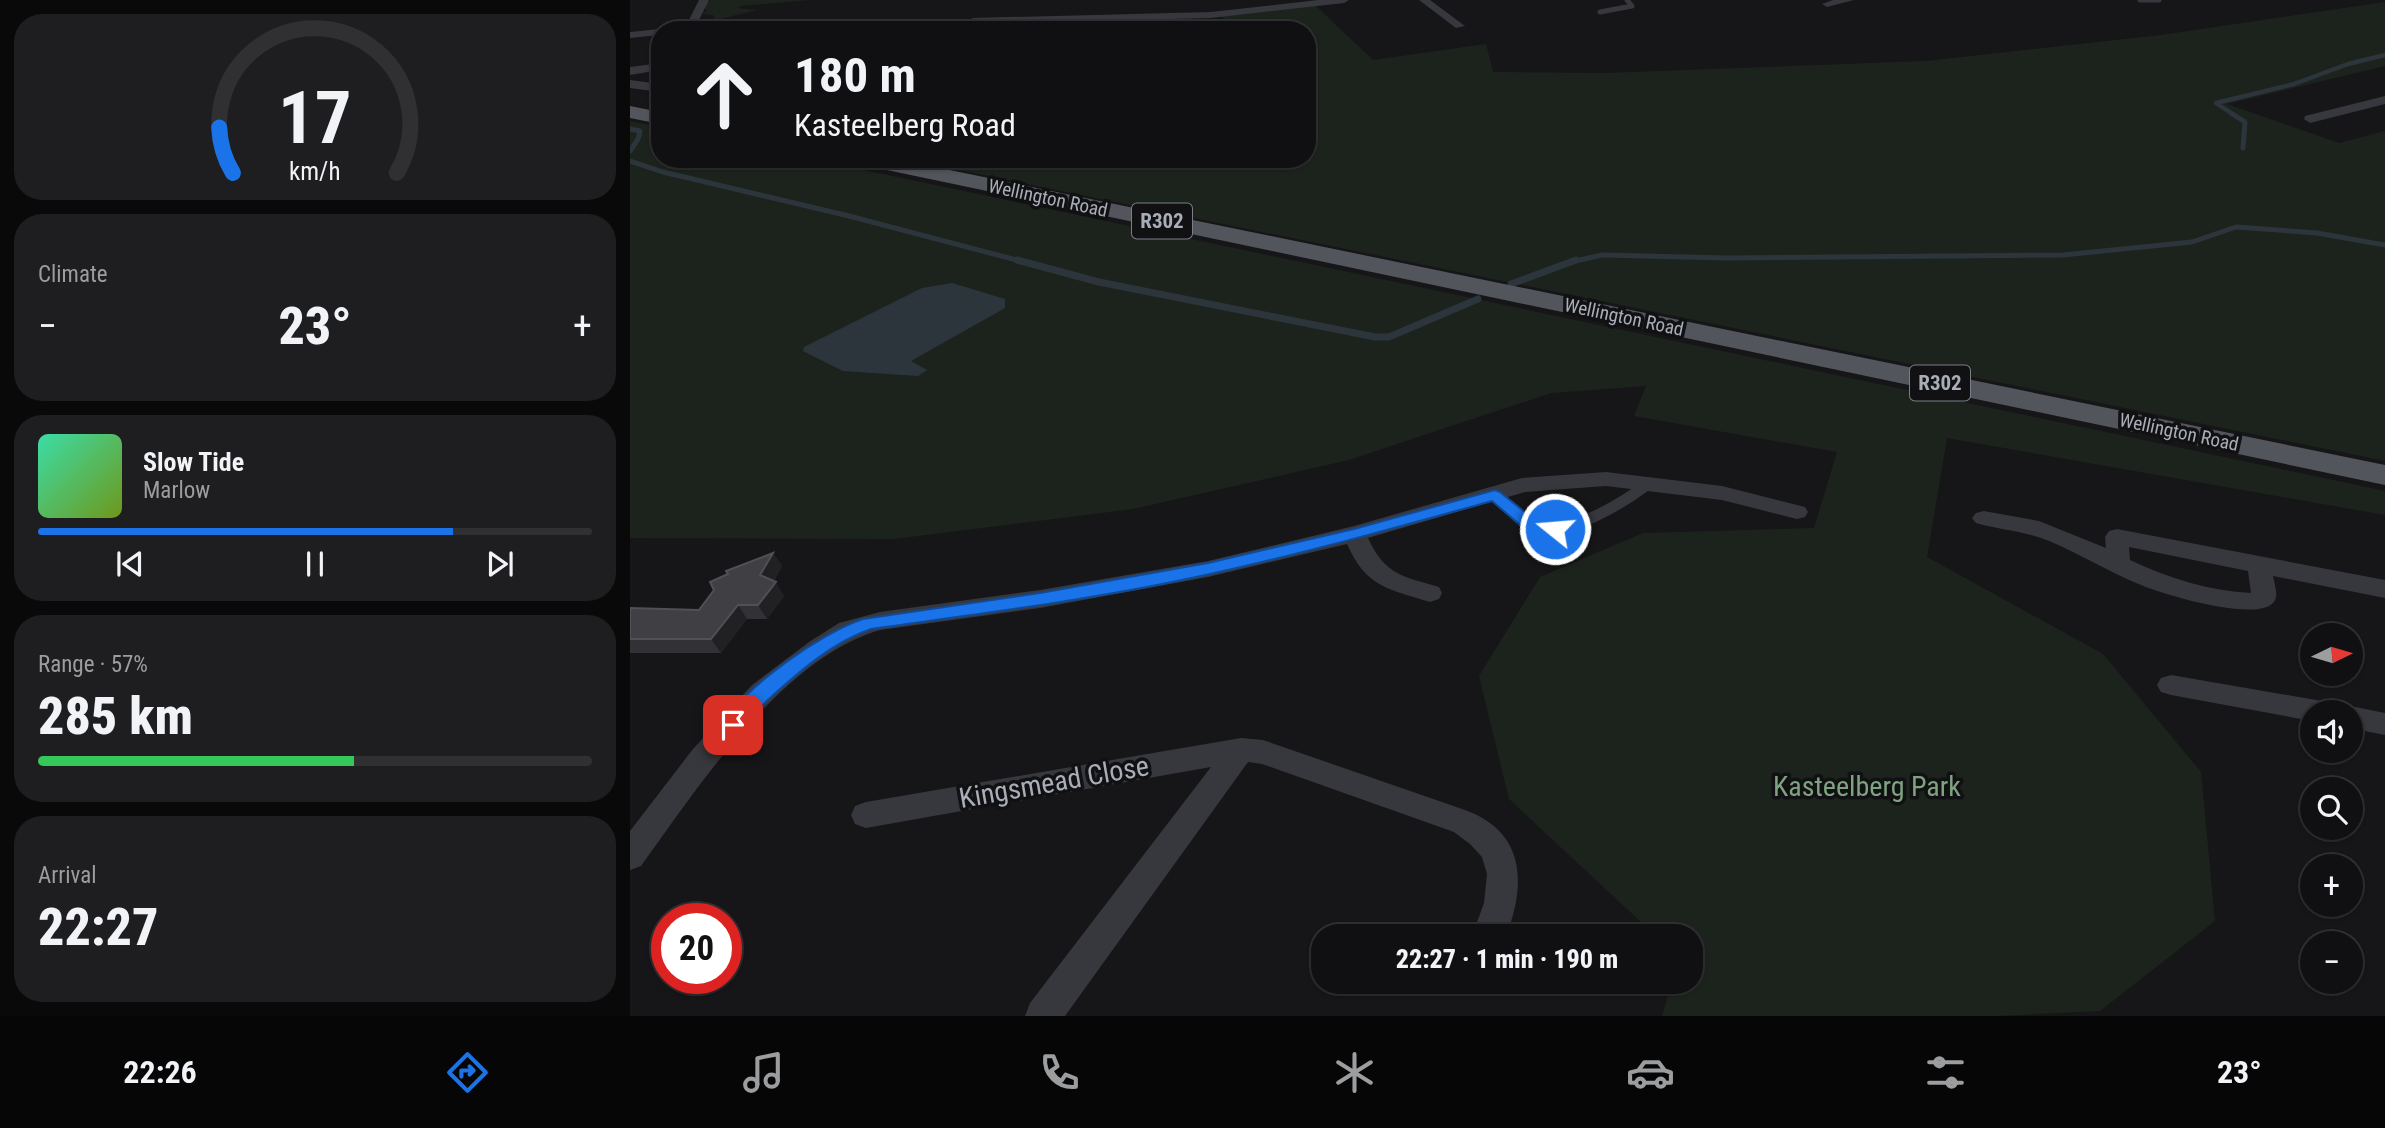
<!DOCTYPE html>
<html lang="en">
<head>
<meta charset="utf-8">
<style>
	body { margin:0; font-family:"Roboto Condensed",sans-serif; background:#1e1e20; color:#f1f3f6; height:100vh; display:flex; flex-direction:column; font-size:26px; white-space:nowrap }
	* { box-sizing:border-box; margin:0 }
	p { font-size:23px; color:#9c9d9f }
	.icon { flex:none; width:38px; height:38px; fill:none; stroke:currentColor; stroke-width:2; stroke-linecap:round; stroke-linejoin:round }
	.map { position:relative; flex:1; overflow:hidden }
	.drawer { display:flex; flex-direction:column; gap:14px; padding:14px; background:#09090a; width:630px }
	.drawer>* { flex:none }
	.hud { position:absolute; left:21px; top:21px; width:665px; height:147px; border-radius:28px; box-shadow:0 2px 5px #0004,0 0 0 2px #303032; background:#101012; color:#f1f3f6; overflow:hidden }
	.needle { width:46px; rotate:85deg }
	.controls { position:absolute; left:1670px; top:623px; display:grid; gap:14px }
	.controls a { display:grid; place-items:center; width:63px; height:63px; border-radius:50%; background:#101012; box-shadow:0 2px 5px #0004,0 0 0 2px #303032; font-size:35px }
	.speed { position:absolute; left:21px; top:903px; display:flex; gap:14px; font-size:35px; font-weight:700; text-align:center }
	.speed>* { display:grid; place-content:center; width:91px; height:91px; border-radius:50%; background:#101012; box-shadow:0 2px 5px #0004,0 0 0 2px #303032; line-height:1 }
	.speed .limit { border:10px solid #d22; background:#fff; color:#111 }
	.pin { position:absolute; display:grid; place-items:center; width:60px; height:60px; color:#fff; margin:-30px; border-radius:14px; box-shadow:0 4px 10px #0006 }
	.me { position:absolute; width:77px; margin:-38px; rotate:287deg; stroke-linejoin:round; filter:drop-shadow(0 0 5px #0008) }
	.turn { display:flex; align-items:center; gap:24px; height:147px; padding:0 28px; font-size:32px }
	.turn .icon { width:91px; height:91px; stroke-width:2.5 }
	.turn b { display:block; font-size:49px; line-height:60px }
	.big { font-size:52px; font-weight:800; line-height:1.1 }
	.drawer .tile { flex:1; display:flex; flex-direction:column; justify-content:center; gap:10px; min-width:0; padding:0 24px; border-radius:28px; background:#1e1e20 }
	.drawer .dial { align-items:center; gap:0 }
	.dial svg { height:182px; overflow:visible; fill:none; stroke:#303032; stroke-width:7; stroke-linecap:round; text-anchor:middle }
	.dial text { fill:#f1f3f6; stroke:none }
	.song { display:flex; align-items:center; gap:21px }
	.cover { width:84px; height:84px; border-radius:10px; background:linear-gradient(135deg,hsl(160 70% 55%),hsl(80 70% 35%)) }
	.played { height:7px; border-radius:4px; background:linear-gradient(90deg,#1a73e8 75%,#303032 75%) }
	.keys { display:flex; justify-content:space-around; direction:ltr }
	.heat { display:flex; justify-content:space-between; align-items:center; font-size:38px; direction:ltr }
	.charge { height:10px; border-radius:5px; background:linear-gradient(90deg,#34c759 57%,#303032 0) }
	.trip { position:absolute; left:681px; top:924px; width:392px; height:70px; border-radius:28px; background:#101012; box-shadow:0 2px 5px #0004,0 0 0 2px #303032; font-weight:800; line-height:70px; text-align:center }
	.tabs { display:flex; height:112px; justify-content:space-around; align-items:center; background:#060607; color:#9c9d9f }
	.tabs .icon { width:49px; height:49px }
	.tabs .current { color:#1a73e8 }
	.tabs b { font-size:32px; color:#f1f3f6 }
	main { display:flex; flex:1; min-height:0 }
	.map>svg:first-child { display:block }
	.green { fill:#1c231d }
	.water { fill:#2c353c }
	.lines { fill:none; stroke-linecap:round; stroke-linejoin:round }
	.stream-far2 { stroke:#2c353c; stroke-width:4.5 }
	.stream-far1 { stroke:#2c353c; stroke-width:5 }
	.stream { stroke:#2c353c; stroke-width:7 }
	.lane-far1 { stroke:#37383d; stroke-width:5 }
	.lane { stroke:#37383d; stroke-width:11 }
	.street { fill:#37383d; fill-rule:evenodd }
	.primary { fill:#53555c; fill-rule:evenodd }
	.wall { fill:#323236 }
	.shaded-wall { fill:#212124 }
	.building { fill:#3f3f44; stroke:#4f5156; stroke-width:2 }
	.route { fill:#1a73e8; stroke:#114b97; stroke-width:2 }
	.labels { text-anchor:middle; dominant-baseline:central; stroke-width:7; stroke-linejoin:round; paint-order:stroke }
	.far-street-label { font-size:19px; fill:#a8adb8; stroke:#111113 }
	.shield { fill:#111113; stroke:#7b7e86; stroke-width:2 }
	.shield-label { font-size:21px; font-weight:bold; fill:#a8adb8 }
	.near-street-label { font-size:28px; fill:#a8adb8; stroke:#111113 }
	.near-park-label { font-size:28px; fill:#7fa381; stroke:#111113 }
</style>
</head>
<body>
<main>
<section class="drawer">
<div class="tile dial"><svg viewBox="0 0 100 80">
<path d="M14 69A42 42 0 1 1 86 69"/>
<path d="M14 69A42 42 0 0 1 8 49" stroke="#1a73e8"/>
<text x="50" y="56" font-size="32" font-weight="700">17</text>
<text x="50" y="72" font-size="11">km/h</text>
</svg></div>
<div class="tile"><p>Climate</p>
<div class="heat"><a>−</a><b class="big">23°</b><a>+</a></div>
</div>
<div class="tile">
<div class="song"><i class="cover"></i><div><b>Slow Tide</b><p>Marlow</p></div></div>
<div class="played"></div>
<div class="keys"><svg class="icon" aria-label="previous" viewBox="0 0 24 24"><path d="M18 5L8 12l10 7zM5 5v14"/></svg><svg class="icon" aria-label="pause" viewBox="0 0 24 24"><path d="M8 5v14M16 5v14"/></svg><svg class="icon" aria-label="next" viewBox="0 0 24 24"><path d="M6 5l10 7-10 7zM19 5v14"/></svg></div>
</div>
<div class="tile"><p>Range · 57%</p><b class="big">285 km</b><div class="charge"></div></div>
<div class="tile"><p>Arrival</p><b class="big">22:27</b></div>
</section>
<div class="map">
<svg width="1755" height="1016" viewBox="0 0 1755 1016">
	<rect width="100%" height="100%" fill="#161618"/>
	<!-- green -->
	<path class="green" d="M81,0H179L111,6L107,8L127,10L90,19H85L83,15L72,14L77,11L73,6Z
		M1755,2V66L1597,104L1709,143L1755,131V461L275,159H677V30H602L591,16L685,5L743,60L856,44L863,72L975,73L1296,61L1531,35Z
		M0,121L30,127V159H181L377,200L1755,491V515L1317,438L1297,557L1473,654L1571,772L1585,921L1470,1011L1367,1016H1032L1042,982H1060V936H1026L879,799L849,676L910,577L1013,533L1184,528L1207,452L1004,416L1016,386L921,393L719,460L503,509L264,539L0,538Z"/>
	<!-- water -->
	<path class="water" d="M322,283L375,299V308L281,361L297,370L288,376L213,371L173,351L174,347L292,288Z"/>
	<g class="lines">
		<!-- stream-far2 -->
		<path class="stream-far2" d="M1604,115L1586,103L1664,84L1718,64L1755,55"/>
		<!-- stream-far1 -->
		<path class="stream-far1" d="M1601,113L1615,122L1613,148
			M0,129L10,131L9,136
			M0,151L8,139
			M0,161L33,172L219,216L394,262
			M941,262L972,255L1098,258L1433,255L1562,242L1606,227L1687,233L1755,245"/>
		<!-- stream -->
		<path class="stream" d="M387,260L469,282L745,337H759L848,299
			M881,284L946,260"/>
		<!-- lane-far1 -->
		<path class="lane-far1" d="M1510,0H1529
			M970,12L1002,6L997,0"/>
		<!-- lane -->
		<path class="lane" d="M865,495C876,505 888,521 903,527C935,539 993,503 1018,484"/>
		<!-- street -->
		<path class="street" d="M69,0H79L64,30H54Z
			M688,0H719L714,3L581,18L343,24L338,21L343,18L581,12Z
			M789,0H800L835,26L826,28Z
			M1203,0H1224L1197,7L1192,4Z
			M30,29L34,30H30V35L0,38V32Z
			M30,63V70L0,75V67Z
			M0,80L30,84V92L0,88Z
			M1755,96V104L1680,123L1674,119L1675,116Z
			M976,472L1092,486L1175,507L1178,512L1175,517L1167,519L1092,500L976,486L895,492L738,538C755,575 772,576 809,587L812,593L809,599L800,602C758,589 736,587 717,544L578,577L410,608L250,630C152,658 68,787 11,866L0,870V831L63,749L122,685L179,642L209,623L250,612L410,590L578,561L724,526L892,478Z
			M1354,511L1409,521L1476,548L1475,537L1479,531L1487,529L1755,580V598L1643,576C1644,581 1647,591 1646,597C1641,628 1529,593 1511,585C1479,572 1450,554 1419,541C1395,531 1370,530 1346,523L1342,518L1346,513ZM1499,547L1618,571L1621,593C1579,591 1538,578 1500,560Z
			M1541,675L1692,701L1702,704L1706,712H1682V721L1541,695L1531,692L1527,685L1531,678Z
			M1720,706L1755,713V735L1720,728V712H1708Z
			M611,738L633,740L835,810C896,832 896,885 876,936H842L854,903L857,874L852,857L840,844L824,832L632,764L618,762L435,1016H395L400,1003L581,767L236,828L225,824L221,815L225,806L236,802Z"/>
		<!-- primary -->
		<path class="primary" d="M0,106L30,112V124L0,118Z
			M222,159H266L1755,465V485L233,165L225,164Z"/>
	</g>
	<!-- wall -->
	<path class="wall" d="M143,553L152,566L144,581L154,596L137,619H117L91,653H0V608L69,610L98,574Z"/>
	<!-- shaded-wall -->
	<path class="shaded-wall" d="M143,553L152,566L139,589L130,575Z
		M146,582L154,596L137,619L128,605Z
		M108,605L117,619L91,653L81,639Z"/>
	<!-- building -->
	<path class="building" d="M143,553L130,575L146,582L128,605H108L81,639H0V608L69,610L84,590L80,582L98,574L96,571Z"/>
	<!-- route -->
	<path class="route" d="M865,490L870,492L907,522L931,526L933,529L925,535L896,530L862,501C768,527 675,553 580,574C468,599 354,613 241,629C203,642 170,671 141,697C130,706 122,720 111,729C106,733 102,732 96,730L93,725C113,687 193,632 233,619L410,593L578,563L724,529Z"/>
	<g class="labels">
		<!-- far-street labels -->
		<g class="far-street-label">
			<text transform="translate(418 198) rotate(12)">Wellington Road</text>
			<text transform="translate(994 317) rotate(12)">Wellington Road</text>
			<text transform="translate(1549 432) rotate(12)">Wellington Road</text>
		</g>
		<!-- shield labels -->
		<g class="shield">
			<rect x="502" y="203.5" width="60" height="35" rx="5"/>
			<rect x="1280" y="365.5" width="60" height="35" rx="5"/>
		</g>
		<g class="shield-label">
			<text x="532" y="221">R302</text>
			<text x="1310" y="383">R302</text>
		</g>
		<!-- near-street labels -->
		<g class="near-street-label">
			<text transform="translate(424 782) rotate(-10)">Kingsmead Close</text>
		</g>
		<!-- near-park labels -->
		<g class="near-park-label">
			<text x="1237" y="786">Kasteelberg Park</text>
		</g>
	</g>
</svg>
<div class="controls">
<a><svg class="needle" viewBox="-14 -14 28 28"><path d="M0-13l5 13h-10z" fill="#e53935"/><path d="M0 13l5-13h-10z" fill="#9c9d9f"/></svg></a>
<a><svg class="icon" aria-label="sound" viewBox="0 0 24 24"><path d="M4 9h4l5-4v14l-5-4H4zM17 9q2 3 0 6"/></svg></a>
<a><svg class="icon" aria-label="search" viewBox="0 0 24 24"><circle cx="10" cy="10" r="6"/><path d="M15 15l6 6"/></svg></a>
<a>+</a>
<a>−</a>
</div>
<div class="speed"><div class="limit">20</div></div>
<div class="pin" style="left:103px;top:725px;background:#d93025"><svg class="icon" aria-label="arrive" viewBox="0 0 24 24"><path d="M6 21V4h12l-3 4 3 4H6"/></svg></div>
<svg class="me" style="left:925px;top:529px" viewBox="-20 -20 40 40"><circle r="17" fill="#1a73e8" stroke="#fff" stroke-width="3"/><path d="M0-11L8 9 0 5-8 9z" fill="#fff"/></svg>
<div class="trip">22:27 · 1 min · 190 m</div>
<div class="hud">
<div class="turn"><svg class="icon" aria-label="ahead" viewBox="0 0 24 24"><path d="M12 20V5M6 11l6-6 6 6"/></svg><div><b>180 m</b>Kasteelberg Road</div></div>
</div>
</div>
</main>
<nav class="tabs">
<b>22:26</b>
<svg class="icon current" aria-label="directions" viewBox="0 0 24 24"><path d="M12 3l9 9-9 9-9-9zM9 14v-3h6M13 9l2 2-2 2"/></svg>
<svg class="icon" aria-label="music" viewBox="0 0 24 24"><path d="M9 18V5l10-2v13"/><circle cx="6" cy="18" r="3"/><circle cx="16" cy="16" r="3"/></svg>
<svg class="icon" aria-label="phone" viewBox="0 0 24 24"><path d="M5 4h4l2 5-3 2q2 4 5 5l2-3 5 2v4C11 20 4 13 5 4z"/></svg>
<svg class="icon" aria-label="climate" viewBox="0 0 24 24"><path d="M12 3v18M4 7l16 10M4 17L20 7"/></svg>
<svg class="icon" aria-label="car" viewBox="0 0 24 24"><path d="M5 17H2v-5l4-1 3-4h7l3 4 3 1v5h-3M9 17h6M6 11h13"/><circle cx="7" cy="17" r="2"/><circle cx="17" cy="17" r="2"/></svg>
<svg class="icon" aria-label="filters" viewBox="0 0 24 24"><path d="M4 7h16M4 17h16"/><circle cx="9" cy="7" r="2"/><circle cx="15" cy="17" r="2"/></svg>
<b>23°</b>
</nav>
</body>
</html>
